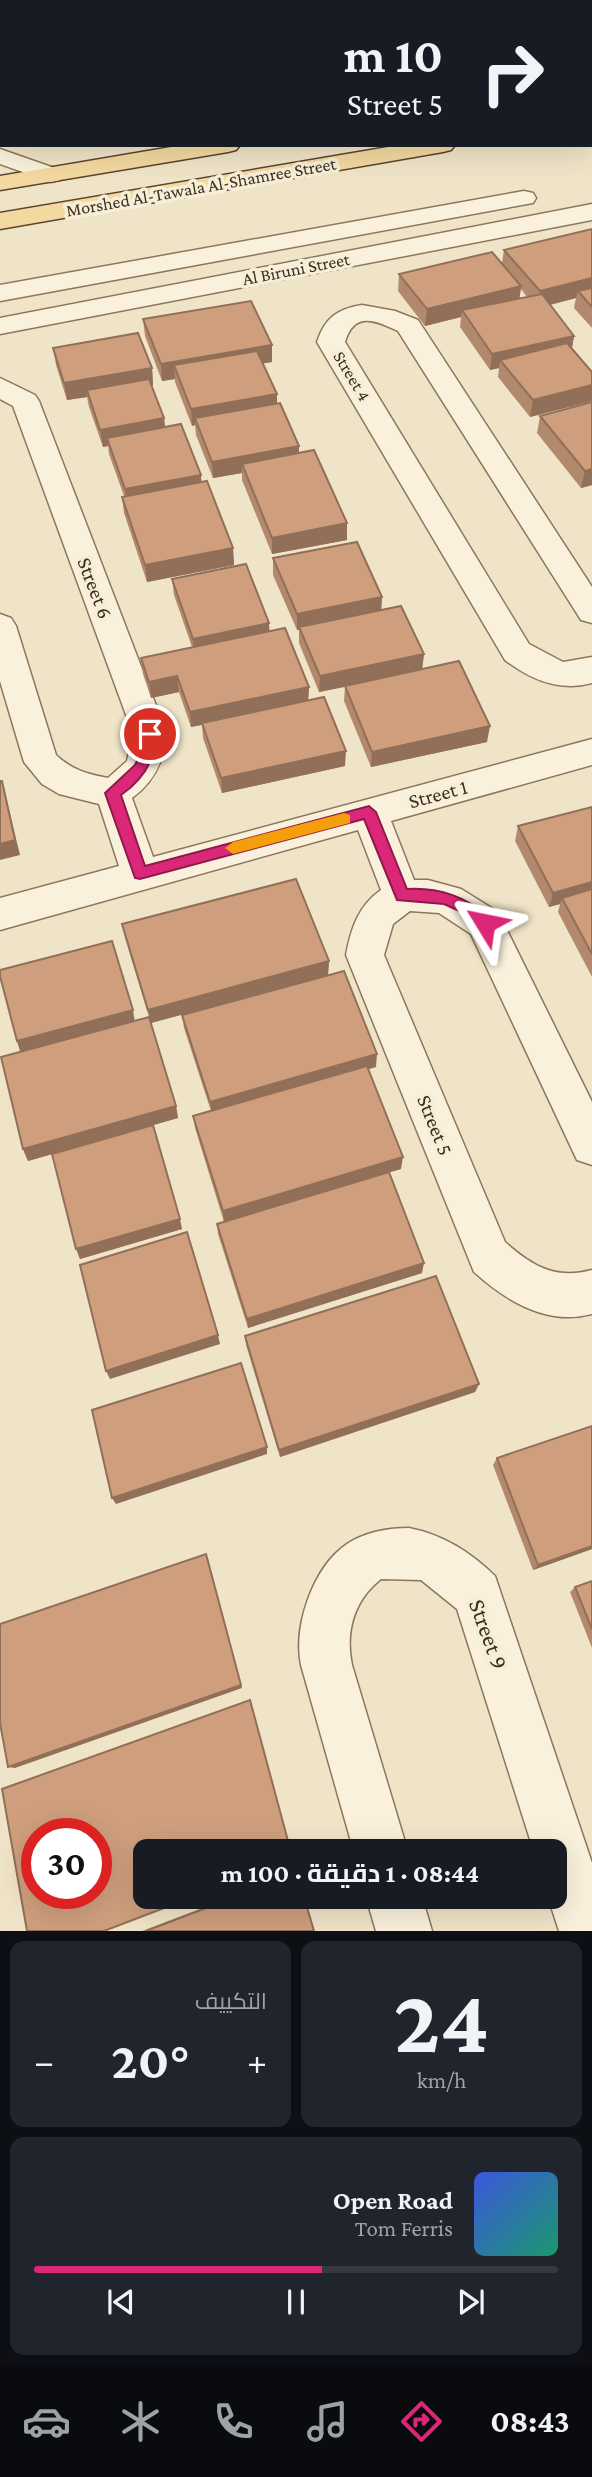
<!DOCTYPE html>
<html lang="ar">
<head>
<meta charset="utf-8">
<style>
	body { margin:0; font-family:"Crimson Pro",Cairo,serif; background:#20242c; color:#f1f3f6; direction:rtl; height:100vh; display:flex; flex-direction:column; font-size:26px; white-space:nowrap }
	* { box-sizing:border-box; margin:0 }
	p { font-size:23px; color:#9ea1a6 }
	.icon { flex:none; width:38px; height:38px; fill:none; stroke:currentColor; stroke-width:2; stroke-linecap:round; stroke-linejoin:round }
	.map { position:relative; height:1931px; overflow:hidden; direction:ltr }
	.sheet { display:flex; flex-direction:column; gap:10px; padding:10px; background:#0d0f14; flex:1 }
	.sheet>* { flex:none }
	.hud { position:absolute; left:0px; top:0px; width:593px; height:147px; box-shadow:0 7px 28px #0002; direction:rtl; background:#171b24; color:#f1f3f6; overflow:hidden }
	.speed { position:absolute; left:21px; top:1818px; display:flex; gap:14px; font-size:35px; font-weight:700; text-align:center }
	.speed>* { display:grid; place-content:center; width:91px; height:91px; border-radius:50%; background:#171b24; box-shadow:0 7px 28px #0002; line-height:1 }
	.speed .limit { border:10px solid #d22; background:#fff; color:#111 }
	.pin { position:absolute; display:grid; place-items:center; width:60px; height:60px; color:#fff; margin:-30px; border:4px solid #fff; border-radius:50%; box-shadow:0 2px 7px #0007 }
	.me { position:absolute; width:77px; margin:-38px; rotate:305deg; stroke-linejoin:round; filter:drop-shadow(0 0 5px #0008) }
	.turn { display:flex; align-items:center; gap:24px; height:147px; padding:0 35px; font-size:32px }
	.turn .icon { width:91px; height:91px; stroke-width:2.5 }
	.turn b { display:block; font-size:49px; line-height:60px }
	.big { font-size:52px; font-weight:700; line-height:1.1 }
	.sheet .card { flex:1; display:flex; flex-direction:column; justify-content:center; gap:10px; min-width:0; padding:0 24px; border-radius:14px; background:#20242c }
	.sheet .dial { align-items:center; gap:0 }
	.dial b { font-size:91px; line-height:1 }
	.song { display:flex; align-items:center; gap:21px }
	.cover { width:84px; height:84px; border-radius:10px; background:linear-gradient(135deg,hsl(230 70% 55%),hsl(160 70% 35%)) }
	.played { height:7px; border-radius:4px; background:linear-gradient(90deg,#db2777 55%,#363941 55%) }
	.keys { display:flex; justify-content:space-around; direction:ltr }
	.heat { display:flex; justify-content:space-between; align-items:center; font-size:38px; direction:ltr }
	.sheet .tiles { flex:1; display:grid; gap:10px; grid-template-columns:1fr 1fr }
	.card:last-child { grid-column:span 2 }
	.trip { position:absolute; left:133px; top:1839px; width:434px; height:70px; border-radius:14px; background:#171b24; box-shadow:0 7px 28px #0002; font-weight:700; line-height:70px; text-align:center; direction:rtl }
	.menu { display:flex; height:112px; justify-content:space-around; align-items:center; background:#090b0e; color:#9ea1a6 }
	.menu .icon { width:49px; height:49px }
	.menu .active { color:#db2777 }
	.menu b { font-size:32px; color:#f1f3f6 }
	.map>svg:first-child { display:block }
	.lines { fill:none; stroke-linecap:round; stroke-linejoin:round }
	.minor-casing { stroke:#8d765c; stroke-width:3 }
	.major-casing { stroke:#5b4430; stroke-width:3 }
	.minor { fill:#faf1dc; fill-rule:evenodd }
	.major { fill:#f3d9a0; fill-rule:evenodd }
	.wall { fill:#b2896c; fill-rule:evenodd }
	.shaded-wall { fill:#916f58 }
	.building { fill:#cf9f7d; stroke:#916f58; stroke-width:2; fill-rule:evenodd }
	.route { fill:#db2777; stroke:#8e194d; stroke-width:2 }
	.slow { fill:#f59e0b }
	.labels { text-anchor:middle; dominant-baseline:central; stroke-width:7; stroke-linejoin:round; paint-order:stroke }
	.far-street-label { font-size:18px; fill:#3d2e20; stroke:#f7eed8 }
	.street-label { font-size:21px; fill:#3d2e20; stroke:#f7eed8 }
	.near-street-label { font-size:24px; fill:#3d2e20; stroke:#f7eed8 }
</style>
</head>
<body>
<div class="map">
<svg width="592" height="1931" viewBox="0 0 592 1931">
	<rect width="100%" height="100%" fill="#f0e4c8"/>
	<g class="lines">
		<defs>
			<path id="minor" d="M286,0H319L285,2Z
				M403,0H425L426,2H404Z
				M0,6H2V22H0Z
				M0,149L60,170L63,175L60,180L51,182L0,164Z
				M524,191L533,193L536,198L533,203L0,301V285Z
				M592,204V220L0,334V318Z
				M362,305L395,311L418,320L592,587V623L581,620L398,331C375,320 354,311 345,342L529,644L563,662L592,657V683C560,692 531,680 505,660L317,342C325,318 337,309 362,305Z
				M0,378L35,395L39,401L167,734C164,761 154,782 132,798L153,857L592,739V765L391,821L414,880H428L461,889L498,912L592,1102V1165L577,1160L471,934L439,913L410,911L393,924L384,955L505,1242C532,1266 555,1280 592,1270V1314C547,1326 506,1301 474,1272L346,955C351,929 358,906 381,890L358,830L0,930V898L119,866L99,804L59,794L42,784L24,762L0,681V614L11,618L16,626L56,755C72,770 87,774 108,778L127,761L133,734L13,406L0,399Z
				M409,1528C444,1535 470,1552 495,1576L592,1863V1931H559L548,1897H555V1852H534L457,1609L421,1580L381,1579C354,1600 345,1632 352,1665L408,1852H354L301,1665C293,1626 313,1567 347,1544C365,1532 388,1528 409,1528Z
				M366,1897H422L432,1931H376Z"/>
			<path id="major" d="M183,145H240L236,150L228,152L0,190V176Z
				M400,145H455L451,150L443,152L0,229V213Z"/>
		</defs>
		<!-- minor casing -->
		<use href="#minor" class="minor-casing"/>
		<!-- major casing -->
		<use href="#major" class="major-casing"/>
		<!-- minor -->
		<use href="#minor" class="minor"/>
		<!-- major -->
		<use href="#major" class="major"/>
	</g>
	<!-- wall -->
	<path class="wall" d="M592,229V328L574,308L576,298L550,305L574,336L572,348L592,385V401L530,417L498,377L499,368L490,370L460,327L461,317L425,326L398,291L399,274L502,263L504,250ZM521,289L527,297L519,298Z
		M143,319L272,362L263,363L277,403L299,453L347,540L272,554L242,480V473L213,478L196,435L195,425L192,426L175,382V379L162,381L145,336Z
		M53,348L152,368L153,385L152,386L164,418L165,427L201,482L233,548L234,565L147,582L124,513L122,497L124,496L109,454L108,446L103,447L89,407L87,397L67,400L56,365Z
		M592,402V485L581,488L537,433L540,416Z
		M273,558L382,597L381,610L424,654L422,669L487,742L371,767L344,701L345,687L319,692L299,643V630H297L273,575Z
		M172,579L270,632L309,687L308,700L345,766L222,793L203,738L202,725L191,727L179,692L151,698L143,674L141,658L192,647L174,595Z
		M592,807V977L558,912L560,904L549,907L515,841L518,826Z
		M122,924L329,961L328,975L151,1023L176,1106L178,1118L153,1125L182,1229L80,1259L52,1154L28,1161L23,1149L21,1052L17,1041L135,1021L149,1017L125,938Z
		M182,1015L376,1067L368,1069L401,1169L389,1172L422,1273L248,1328L218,1234L217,1224L224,1222L195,1128L193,1116L211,1111L184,1028Z
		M245,1336L479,1384L475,1392L280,1457L246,1345Z
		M592,1426V1549L533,1570L493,1465L497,1458Z
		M592,1581V1648L570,1592L575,1587Z
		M231,1897H305L314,1931H142Z"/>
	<!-- shaded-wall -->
	<path class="shaded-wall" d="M592,278V294L578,291L576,298L537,308L540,291Z
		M521,286L519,303L462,310L461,317L425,326L427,309Z
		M574,336L571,353L500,360L499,368L490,370L492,354Z
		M272,345V362L179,378L174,365L175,379L162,381L161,364Z
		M152,368L153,385L89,397L87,390V397L67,400L64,383Z
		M592,385V401L530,417L533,400Z
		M277,394V411L195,418V425L192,426L191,409Z
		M164,418L166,435L107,438L108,446L103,447L100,430Z
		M299,446V462L242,464V473L213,478L212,462Z
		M592,469V485L581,488L585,471Z
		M201,475L202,492L127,505L125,489Z
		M347,523V540L272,554V538Z
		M233,548L234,565L147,582L145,565Z
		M382,597L381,613L299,627V630H297V614Z
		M269,623L270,639L194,655L193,639Z
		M424,654L422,670L319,692L320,676Z
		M177,676L179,692L151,698L149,682Z
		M309,687L308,703L191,727L190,712Z
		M490,726L487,742L371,767L372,752Z
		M346,751L345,766L222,793L221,778Z
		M2,781L20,855L0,860V844Z
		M592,882V895L562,898L560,904L549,907L553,893Z
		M329,961L328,975L151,1023L148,1010Z
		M133,1010L135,1023L21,1054L17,1041Z
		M377,1054L376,1067L212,1114L210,1102Z
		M176,1106L178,1118L28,1161L23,1149Z
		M403,1157L401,1169L224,1222L223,1211Z
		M180,1219L182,1229L80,1259L76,1249Z
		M424,1263L422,1273L248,1328L247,1319Z
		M218,1335L220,1344L110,1379L106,1371Z
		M479,1384L475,1392L280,1457L279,1450Z
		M267,1447V1454L116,1504L112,1498Z
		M592,1546V1549L533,1570L538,1565Z
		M208,1559L242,1688L15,1768L8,1767Z"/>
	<!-- building -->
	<path class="building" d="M592,229V278L540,291L504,250Z
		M492,252L521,286L427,309L399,274Z
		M592,288V307L578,291Z
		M542,294L574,336L492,354L462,310Z
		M251,301L272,345L161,364L143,319Z
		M138,333L152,368L64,383L53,348Z
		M567,343L592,372V385L533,400L500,360Z
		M257,351L277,394L191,409L174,365Z
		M149,379L164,418L100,430L87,390Z
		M592,402V469L585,471L540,416Z
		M280,403L299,446L212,462L195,418Z
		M181,424L201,475L125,489L107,438Z
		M314,450L347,523L272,538L242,464Z
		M207,481L233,548L145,565L122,497Z
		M357,542L382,597L297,614L273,558Z
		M246,564L269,623L193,639L172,579Z
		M401,606L424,654L320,676L299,627Z
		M285,628L309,687L190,712L177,676L149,682L141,658Z
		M459,661L490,726L372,752L345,686Z
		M324,697L346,751L221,778L202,723Z
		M0,781H2L15,840L0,844Z
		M592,807V882L553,893L518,826Z
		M296,879L329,961L148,1010L122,924Z
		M592,889V954L562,898Z
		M112,941L133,1010L17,1041L0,976V970Z
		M344,971L377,1054L210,1102L182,1015Z
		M149,1017L176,1106L23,1149L1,1057Z
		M367,1066L403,1157L223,1211L193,1116Z
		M153,1125L180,1219L76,1249L52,1154Z
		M389,1172L424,1263L247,1319L217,1224Z
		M187,1232L218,1335L106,1371L80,1265Z
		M436,1276L479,1384L279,1450L245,1336Z
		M241,1363L267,1447L112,1498L92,1410Z
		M592,1426V1546L538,1565L497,1458Z
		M206,1554L241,1685L8,1767L0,1723V1624Z
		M592,1581V1629L575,1587Z
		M250,1700L291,1852H145V1897H193L104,1931H27L2,1789ZM37,1834H96V1894H37Z
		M235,1897H304L314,1931H146Z"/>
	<!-- route -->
	<path class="route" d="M150,729L157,734C155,761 143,780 121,795L145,866L369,806L376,812L407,889C440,887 466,897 491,918V927H480L464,913L444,904L397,900L364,819L140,879L135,878L105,793L135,765L141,752L143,734Z"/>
	<!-- slow -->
	<path class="slow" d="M344,813L350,815V823L233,854L225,848L233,842Z"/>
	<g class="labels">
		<!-- far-street labels -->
		<g class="far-street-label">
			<text transform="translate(201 187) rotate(-10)">Morshed Al-Tawala Al-Shamree Street</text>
			<text transform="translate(296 269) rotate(-11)">Al Biruni Street</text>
			<text transform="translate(352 376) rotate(59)">Street 4</text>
		</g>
		<!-- street labels -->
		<g class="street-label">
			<text transform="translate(95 588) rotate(69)">Street 6</text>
			<text transform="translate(438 794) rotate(-15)">Street 1</text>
			<text transform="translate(435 1125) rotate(68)">Street 5</text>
		</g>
		<!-- near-street labels -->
		<g class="near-street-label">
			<text transform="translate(489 1634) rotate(70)">Street 9</text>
		</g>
	</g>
</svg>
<div class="speed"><div class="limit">30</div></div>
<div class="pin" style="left:150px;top:734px;background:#d93025"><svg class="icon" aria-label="arrive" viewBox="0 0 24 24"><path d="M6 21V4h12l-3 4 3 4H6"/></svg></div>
<svg class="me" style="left:485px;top:923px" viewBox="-20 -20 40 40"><path d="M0-17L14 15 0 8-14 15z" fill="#db2777" stroke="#fff" stroke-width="4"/></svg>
<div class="trip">08:44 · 1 دقيقة · 100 m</div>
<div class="hud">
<div class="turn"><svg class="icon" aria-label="right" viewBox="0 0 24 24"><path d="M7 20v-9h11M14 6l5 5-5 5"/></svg><div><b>10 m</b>Street 5</div></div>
</div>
</div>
<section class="sheet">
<div class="tiles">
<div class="card dial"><b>24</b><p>km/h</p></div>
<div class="card"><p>التكييف</p>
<div class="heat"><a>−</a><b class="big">20°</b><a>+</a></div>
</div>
<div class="card">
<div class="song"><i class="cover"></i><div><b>Open Road</b><p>Tom Ferris</p></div></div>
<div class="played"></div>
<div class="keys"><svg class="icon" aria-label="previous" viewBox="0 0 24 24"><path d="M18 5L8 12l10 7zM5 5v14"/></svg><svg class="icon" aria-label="pause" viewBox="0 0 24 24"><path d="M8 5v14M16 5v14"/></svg><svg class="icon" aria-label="next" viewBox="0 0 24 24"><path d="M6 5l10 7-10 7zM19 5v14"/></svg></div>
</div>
</div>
</section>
<nav class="menu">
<b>08:43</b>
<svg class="icon active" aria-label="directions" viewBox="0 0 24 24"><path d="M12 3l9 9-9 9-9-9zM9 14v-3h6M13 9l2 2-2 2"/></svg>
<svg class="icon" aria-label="music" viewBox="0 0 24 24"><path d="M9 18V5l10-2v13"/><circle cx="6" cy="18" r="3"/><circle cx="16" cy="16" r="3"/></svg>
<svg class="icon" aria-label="phone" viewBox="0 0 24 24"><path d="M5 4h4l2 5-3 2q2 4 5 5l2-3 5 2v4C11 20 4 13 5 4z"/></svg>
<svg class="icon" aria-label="climate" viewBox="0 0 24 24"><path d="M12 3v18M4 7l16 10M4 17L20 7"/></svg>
<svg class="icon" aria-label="car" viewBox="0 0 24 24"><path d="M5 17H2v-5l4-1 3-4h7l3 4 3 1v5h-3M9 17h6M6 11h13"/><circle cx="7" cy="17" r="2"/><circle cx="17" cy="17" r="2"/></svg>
</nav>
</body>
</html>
